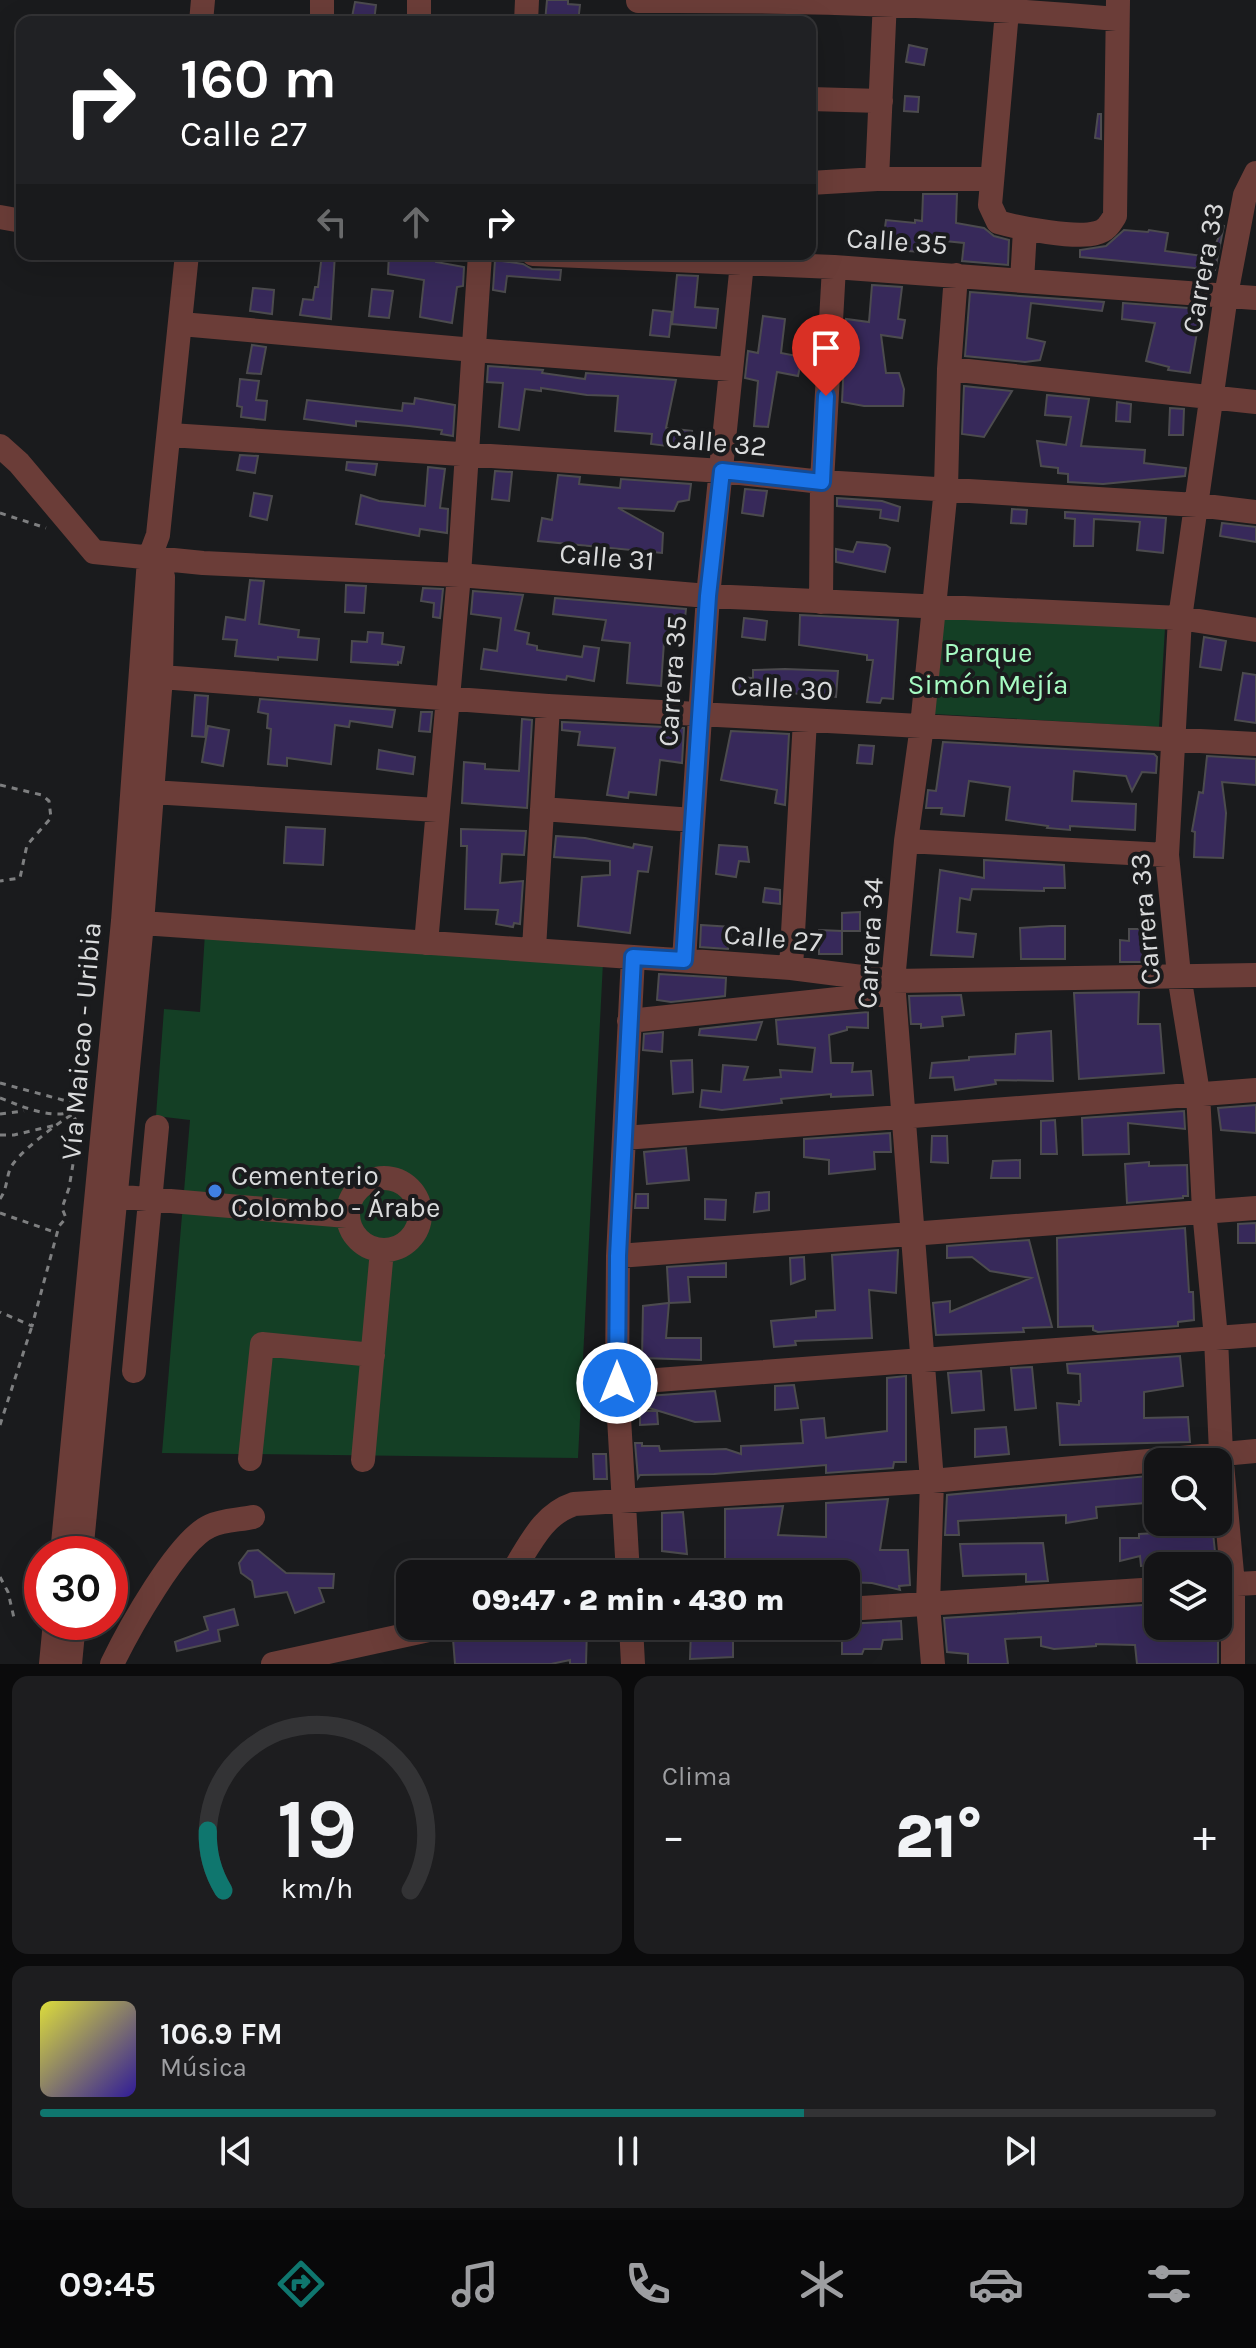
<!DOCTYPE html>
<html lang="es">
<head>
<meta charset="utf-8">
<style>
	body { margin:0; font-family:Karla,sans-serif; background:#1d1d1f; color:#f1f3f6; height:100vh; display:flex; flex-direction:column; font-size:30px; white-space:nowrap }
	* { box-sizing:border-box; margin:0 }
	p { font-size:26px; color:#9d9ea1 }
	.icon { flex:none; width:44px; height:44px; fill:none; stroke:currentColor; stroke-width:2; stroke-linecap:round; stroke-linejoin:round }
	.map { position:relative; height:1664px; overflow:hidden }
	.panel { display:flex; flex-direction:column; gap:12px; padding:12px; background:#0b0b0c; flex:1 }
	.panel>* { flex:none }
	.guide { position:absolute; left:16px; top:16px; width:800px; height:244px; border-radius:16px; box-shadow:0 8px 32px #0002,0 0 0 2px #333335; background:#202124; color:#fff; overflow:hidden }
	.tools { position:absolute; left:1144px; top:1448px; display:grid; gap:16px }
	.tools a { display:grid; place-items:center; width:88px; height:88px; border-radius:16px; background:#141416; box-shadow:0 8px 32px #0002,0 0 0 2px #333335; font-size:40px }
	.speed { position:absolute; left:24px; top:1536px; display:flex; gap:16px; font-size:40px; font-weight:700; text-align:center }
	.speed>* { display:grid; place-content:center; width:104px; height:104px; border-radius:50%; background:#141416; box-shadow:0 8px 32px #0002,0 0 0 2px #333335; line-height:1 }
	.speed .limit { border:12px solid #d22; background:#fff; color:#111 }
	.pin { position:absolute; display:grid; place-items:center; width:68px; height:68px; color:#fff; margin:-82px -34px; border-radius:50% 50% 50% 0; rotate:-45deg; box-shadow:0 0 8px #0007 }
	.pin .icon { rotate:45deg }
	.me { position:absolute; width:88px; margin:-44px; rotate:0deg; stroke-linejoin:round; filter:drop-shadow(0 0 6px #0008) }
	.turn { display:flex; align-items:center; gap:28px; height:168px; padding:0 32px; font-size:36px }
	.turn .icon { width:104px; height:104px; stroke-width:2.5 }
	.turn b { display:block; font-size:56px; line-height:68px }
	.lanes { display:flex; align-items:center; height:76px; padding:0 32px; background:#0003; justify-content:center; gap:40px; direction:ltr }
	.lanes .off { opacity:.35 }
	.big { font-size:60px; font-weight:800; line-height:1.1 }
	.panel .widget { flex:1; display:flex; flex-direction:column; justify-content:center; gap:12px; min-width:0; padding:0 28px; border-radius:16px; background:#1d1d1f }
	.panel .dial { align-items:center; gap:0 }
	.dial svg { height:208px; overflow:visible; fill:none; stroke:#333335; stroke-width:7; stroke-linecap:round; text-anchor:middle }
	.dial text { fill:#f1f3f6; stroke:none }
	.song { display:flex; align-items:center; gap:24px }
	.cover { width:96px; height:96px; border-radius:12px; background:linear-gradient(135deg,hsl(60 70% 55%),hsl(250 70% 35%)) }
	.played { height:8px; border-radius:4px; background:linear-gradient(90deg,#0f766e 65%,#333335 65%) }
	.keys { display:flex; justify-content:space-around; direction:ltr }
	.heat { display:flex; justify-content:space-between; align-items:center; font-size:44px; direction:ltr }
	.panel .tiles { flex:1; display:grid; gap:12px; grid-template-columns:1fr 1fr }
	.widget:last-child { grid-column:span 2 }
	.trip { position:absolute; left:396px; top:1560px; width:464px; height:80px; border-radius:16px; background:#141416; box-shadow:0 8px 32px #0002,0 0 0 2px #333335; font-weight:800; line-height:80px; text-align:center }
	.tab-bar { display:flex; height:128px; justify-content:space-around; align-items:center; background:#080809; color:#9d9ea1 }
	.tab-bar .icon { width:56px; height:56px }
	.tab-bar .on { color:#0f766e }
	.tab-bar b { font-size:36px; color:#f1f3f6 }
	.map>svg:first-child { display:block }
	.green { fill:#143f25 }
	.building { fill:#37295a; stroke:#4c4b4e; stroke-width:2 }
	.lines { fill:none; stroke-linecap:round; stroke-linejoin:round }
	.path { stroke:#7e7f80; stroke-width:3; stroke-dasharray:6 6; stroke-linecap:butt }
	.minor { stroke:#6b3d38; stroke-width:24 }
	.route-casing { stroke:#114b97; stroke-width:20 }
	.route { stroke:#1a73e8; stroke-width:14 }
	.shop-dot { fill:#3f7fe0; stroke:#1a1b1d; stroke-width:3 }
	.labels { text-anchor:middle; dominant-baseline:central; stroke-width:8; stroke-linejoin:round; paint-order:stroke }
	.street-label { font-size:28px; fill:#d9dadb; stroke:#1a1b1d }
	.park-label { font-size:28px; fill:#a6fbc2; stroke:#1a1b1d }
	.poi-label { font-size:28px; fill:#d9dadb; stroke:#1a1b1d; text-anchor:start }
</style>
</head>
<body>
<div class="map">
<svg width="1256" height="1664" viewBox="0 0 1256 1664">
	<rect width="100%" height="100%" fill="#1a1b1d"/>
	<!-- green -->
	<path class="green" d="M940,615L1165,628L1159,727L934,714Z
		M205,933L603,962L578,1458L162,1453L190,1120L156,1116L164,1009L200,1012Z"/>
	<!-- building -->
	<path class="building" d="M547,0H568V4L580,5L578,22H545Z
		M355,2L376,5L374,21L352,17Z
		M909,45L927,49L924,65L906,62Z
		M905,96L919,97L918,112L904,111Z
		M1098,114H1101V139L1095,138Z
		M923,194H957L956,223L984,228L994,236L1009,240L1008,265L962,261L964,243L935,240L934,253L882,249L886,220L915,223V220L922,221Z
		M1224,225L1215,270L1080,257V250L1106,246L1124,230L1148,232L1149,230L1168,233L1165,251L1210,257Z
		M322,254H335L331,319L300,315L303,299L313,300L315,287H318Z
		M389,254L436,259V262L464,267L463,286L457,287L452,323L420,317L424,280L388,274Z
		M495,260L523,264L532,269L561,270L560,280L507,276L505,292L493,290Z
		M677,275L698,276L695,307L718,309L716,328L672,324Z
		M872,285L902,287L898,319L905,320L902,338L881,335L886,373H899L904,389L903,406H864L842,402L846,319L869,322Z
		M253,288L274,290L272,314L250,311Z
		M372,289L393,291L389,318L369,316Z
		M970,292L1020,296L1104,302L1102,311L1031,303L1027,338L1045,342L1040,360L1025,362L965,356Z
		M1123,303L1201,309L1190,373L1168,370L1169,367L1146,361L1155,323L1122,319Z
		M653,310L672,312L669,337L650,335Z
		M763,316L785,319L781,353L802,357L798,376L777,372L768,427L754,426L758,381L745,378L748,351L758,353Z
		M252,345L266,347L261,374L247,373Z
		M488,366L543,370L542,373L585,379L586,373L676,380L666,428L692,431L690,449L651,444L652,434L615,431L618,396L587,395L541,388V391L525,389L519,430L499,427L503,383L487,382Z
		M240,379L259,381L256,400L267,401L265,420L241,417L242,407L237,406Z
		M964,386L1012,391L984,437L962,434Z
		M1047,395L1089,399L1081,446L1145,450L1144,463L1186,468L1185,476L1103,484L1068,482V474L1058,473V468L1041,466L1037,441L1066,445L1071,417L1045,415Z
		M415,398L455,405L453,436L441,434L442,430L409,426L356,421V426L304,419L307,400L402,411L403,403L414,404Z
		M1117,402L1131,404L1130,422L1116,421Z
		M1170,408L1184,409L1183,435H1169Z
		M240,455L258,456L255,473L237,470Z
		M347,462L377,464L375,475L346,470Z
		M428,467L445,469L440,508L448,509L447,533L420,529L419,536L356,524L361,495L379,501L425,506Z
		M495,471L512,472L509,501L492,499Z
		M558,475L580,477L579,484L620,488L621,479L691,484L689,500L678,502L674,511L618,508L663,533L662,553L538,541L542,518L552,520Z
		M745,489L767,491L763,516L742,513Z
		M254,493L272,496L267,520L250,516Z
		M837,498L882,501L900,507L898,521L880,518L881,510L837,506Z
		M1012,509L1027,510L1026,524L1011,523Z
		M1065,512L1166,518L1163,553L1137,550L1140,522L1094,519L1093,546H1074L1075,519L1065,518Z
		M1222,523L1256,527V542L1220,536Z
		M857,542L886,545L890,548L885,572L836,562V549L853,552Z
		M250,580L264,581L259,624L299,630L298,637L319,639L317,660L278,657V660L235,656L237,640L223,639L226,617L245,620Z
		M346,585L366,586L364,613L345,612Z
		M423,588L443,589L440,618L433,617L434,603L421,601Z
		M473,591L523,595L515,630L529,633L527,644L537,646V650L582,657L584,646L599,648L594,681L567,676L566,680L481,669L484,649L497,651L501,618L471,614Z
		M555,598L686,609L682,645L664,642L661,686L627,683L630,643L602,640L606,620L553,614Z
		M800,615L898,620L893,699L882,698L880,703L867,702L873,660H867V655L799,645Z
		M744,618L767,621L765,640L742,637Z
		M368,632L383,633L382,644L404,647L401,663L398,662V665L351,662L352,641L367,642Z
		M1204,637L1226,641L1221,670L1200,667Z
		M785,669L838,671L836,697L753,690V670Z
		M1243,673L1256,675V723L1235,720Z
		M736,677L752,678L751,693L735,692Z
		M195,695L208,696L205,737L192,736Z
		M260,699L395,710L392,727L350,721L349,727L335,725L331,764L287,758V766L268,764L271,729L267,728L268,714L258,712Z
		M421,712H432L430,732L419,731Z
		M522,719L532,720L527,808L462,803L464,762L485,764V769L519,771Z
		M562,722L684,728L682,763L660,760L656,795L629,792L628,798L607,795L615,748L578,745L580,732L562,730Z
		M208,726L229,730L223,766L202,762Z
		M731,731L789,734L785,805L775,803L777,790L721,780Z
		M943,742L1154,754L1157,757L1156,773L1142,772L1132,791L1126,776L1074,771L1072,801L1136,804L1135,830L1070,826V830L1047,828L1048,826L1006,820L1010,787L969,781L964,816L941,814L942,808H926L928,790L936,791Z
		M859,745L874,746L872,764L857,763Z
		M379,750L415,757L413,774L377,769Z
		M1207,756L1256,759V785L1222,782L1226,813L1223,858L1194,857L1195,832L1192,831L1199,792L1203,793Z
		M286,827L325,829L323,865L284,863Z
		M461,829L526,831L524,855L502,854L500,883L523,881L520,924L514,923L513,927L496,924L498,910L465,909L467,846H461Z
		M556,836L585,838L633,848L634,844L652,847L648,872L638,871L630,933L578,926L582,877L610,875V861L554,857Z
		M719,845L747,847L749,862L739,861L736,877L716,874Z
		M984,860L1064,865L1065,888H1044V891L972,889L970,900L960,898L957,932L976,934L973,957L931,955L940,870L984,878Z
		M765,888L780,890V904L763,902Z
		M860,912V931H842V913Z
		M701,925L732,927L728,949L700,947Z
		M1051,926H1065V959H1021L1020,928Z
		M1129,929H1147V962H1120V940L1129,941Z
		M819,930L842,931V954H819Z
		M659,974L726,978L725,996L671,1002L657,1000Z
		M1139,992L1138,1024H1160L1164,1073L1079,1079L1074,993Z
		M961,995L964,1015L942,1017L943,1026L921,1028V1024H911L909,996Z
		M868,1012V1028L847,1027V1030L829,1035L831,1063H853L852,1072L871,1071L873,1095L831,1097V1094L781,1099L782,1103L722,1110L700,1107L702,1090L721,1092L723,1065L748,1067L744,1080L781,1077L780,1070L812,1072L815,1048L778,1044L776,1020Z
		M762,1022L756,1040L699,1035L700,1029Z
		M1051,1031L1053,1081L995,1080L996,1084L955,1090L953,1077L930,1078L932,1063L969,1060V1057L1015,1054L1016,1034Z
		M663,1032L662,1052L643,1050L644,1034Z
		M692,1060L693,1092L673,1094L671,1061Z
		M1256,1105V1133L1221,1130L1218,1108Z
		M1184,1111L1185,1129L1128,1123L1129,1154L1083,1155L1082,1118Z
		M1055,1120L1057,1154H1041V1121Z
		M890,1133L891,1152H874L875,1169L829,1174V1160L804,1157V1139Z
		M932,1136H947L948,1163L931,1162Z
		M686,1148L689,1180L647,1184L644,1152Z
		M1020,1160V1178H991L993,1161Z
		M1149,1162V1166L1187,1165L1188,1196H1183V1198L1127,1203L1125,1164Z
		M769,1192V1210L754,1212L756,1193Z
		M636,1194H648V1208H635Z
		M705,1199L726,1200L725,1220L705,1219Z
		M1256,1223V1243H1238V1224Z
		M1185,1228L1189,1292H1193L1194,1320L1178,1322V1326L1098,1332L1093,1330V1326L1058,1327L1057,1238Z
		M1029,1240L1052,1327L1023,1328L1024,1332L936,1335L933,1303L950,1301V1312L1031,1278L990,1271L972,1257L947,1258V1246Z
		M898,1250L896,1293L869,1290L872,1338L795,1341L796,1345L774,1347L771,1321L816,1317V1311L835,1310L832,1255Z
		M804,1257L805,1279L791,1284L790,1258Z
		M726,1263V1277H688L690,1302L669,1303L667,1267Z
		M669,1303L666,1338H701V1360L642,1358L643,1306Z
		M1180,1356L1183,1386L1144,1392V1418L1188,1417L1190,1442L1060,1445L1057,1403L1079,1405V1401H1081L1080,1374L1068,1373L1067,1364Z
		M1032,1367L1036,1408L1015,1410L1011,1368Z
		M981,1371L984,1410L952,1413L948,1373Z
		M906,1376V1462H894L893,1468L826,1473V1465L714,1474L640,1475L638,1478L635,1443H642V1446H659L660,1451L726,1449L741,1454V1446L803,1443L801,1420L824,1418L826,1438L887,1431V1378Z
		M794,1385L798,1408L775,1410V1386Z
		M715,1391L720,1421L695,1422L649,1408L648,1396Z
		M640,1411H657L658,1424L640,1425Z
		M1006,1427L1009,1454L975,1457V1429Z
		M593,1454H606L607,1479H594Z
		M1158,1475V1502L1096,1507L1097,1518L1066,1523V1515L958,1521L959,1535H945L947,1495Z
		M888,1499L880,1550H908L910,1585L899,1586L900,1590L872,1583L846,1582V1574H745V1566L725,1567V1509L783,1506L778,1535L826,1537V1503Z
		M683,1512L687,1554L662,1551V1513Z
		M1157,1533H1213L1216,1561L1141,1566L1140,1556L1120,1561V1538H1139V1534Z
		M1043,1543L1048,1581L1026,1582V1574L963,1576L960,1544Z
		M258,1550L286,1573L334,1574L333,1588H319L324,1602L295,1613L287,1592L255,1597L252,1581L241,1573L239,1563L248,1551Z
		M1158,1604V1626H1202V1636H1218V1664H1137L1135,1645L1096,1644V1646L1054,1649L1041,1646V1637L1005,1639L1008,1664H968V1654L947,1652L944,1618Z
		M234,1609L238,1625L218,1630L220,1641L177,1651L175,1642L208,1630L204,1617Z
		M901,1621L902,1639L883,1640L881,1649H864L862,1654H842V1641L776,1639V1641H762L763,1626H846V1624Z
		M495,1626L587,1628L586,1664H570V1660L551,1664H455L453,1639Z
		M691,1629L733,1631V1657L690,1659Z"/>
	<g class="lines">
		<!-- path -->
		<path class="path" d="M0,513L46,528
			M0,785L42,795L49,801L51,818L27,845L20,878L0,881
			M0,1083L85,1106
			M0,1098C29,1109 53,1121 84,1109
			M0,1114L24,1111
			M0,1135H14L56,1125
			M0,1199C7,1189 6,1180 10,1169C16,1154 59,1122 73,1114L79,1128L69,1188L62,1208L66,1218L59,1226L32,1326L0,1312
			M0,1213L57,1233
			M0,1425L32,1326
			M0,1577L8,1592L14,1618"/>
		<!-- minor -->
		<path class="minor" d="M1008,0L990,205L998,222C1019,228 1076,239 1096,233C1106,231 1110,224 1115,216L1118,0
			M638,1C798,0 957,5 1117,19
			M201,22L203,0
			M322,22V0
			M419,22V0
			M526,22L527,0
			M810,99L881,101
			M877,179L885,0
			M810,183L877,179H992
			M0,217L22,221
			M533,254L834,267L1256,298
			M1022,281L1025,230
			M181,324L474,350L730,369
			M949,369L1256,402
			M170,435L722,471L822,482L1197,505L1256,512
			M0,446L19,463L94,552L203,563L459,575L708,596L1180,618L1256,630
			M821,602L822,482L834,267
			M161,677L548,706L1256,744
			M136,791L437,810
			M542,809L693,820
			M906,841L1167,855
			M142,923L791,968L893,981L1256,975
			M426,943L459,575L480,254
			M534,949L548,706
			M684,960L708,596L742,263
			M791,968L805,720
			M629,1021L894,993
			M624,1138L1256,1090
			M348 1214a36 36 0 1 1 72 0a36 36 0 1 1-72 0Z
			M100,1195L347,1216
			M618,1256L1256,1208
			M134,1371L157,1127
			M617,1383L1256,1335
			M250,1459L262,1344L373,1355
			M363,1460L382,1250
			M62,1554L123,921L149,559L158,535L187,254
			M81,1554L142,923L161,677L163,577
			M511,1574C529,1547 541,1515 574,1504L932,1481L1256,1451
			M628,1574L617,1383L618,1256L633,957
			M1218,1585L1256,1583
			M846,1609L1158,1589
			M631,1626L633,1664
			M51,1664L55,1622
			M70,1664L74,1622
			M112,1664C128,1631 178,1540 210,1526C222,1520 240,1520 253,1517
			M273,1664L447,1626
			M933,1664L928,1605L932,1481L893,981L906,841L922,726L946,488L949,369L956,275
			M1233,1664V1584L1221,1453L1216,1338L1204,1210L1198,1093L1179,975L1167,855L1180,618L1226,295L1245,195L1256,173"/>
	</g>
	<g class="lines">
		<defs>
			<path id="route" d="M617,1383L618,1256L633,957L684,960L708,596L722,471L822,482L826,396"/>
		</defs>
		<!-- route casing -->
		<use href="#route" class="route-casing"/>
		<!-- route -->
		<use href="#route" class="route"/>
	</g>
	<!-- markers -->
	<circle class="shop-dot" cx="215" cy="1191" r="8"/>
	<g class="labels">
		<!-- street labels -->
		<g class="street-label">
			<text transform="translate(897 241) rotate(4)">Calle 35</text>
			<text transform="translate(1203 268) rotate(-80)">Carrera 33</text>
			<text transform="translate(716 442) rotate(5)">Calle 32</text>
			<text transform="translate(607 557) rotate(5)">Calle 31</text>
			<text transform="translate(672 681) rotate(-86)">Carrera 35</text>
			<text transform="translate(782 688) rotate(3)">Calle 30</text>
			<text transform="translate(1145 919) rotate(-95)">Carrera 33</text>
			<text transform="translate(773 938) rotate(5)">Calle 27</text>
			<text transform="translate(870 943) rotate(-87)">Carrera 34</text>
			<text transform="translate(81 1041) rotate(-85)">Vía Maicao - Uribia</text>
		</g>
		<!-- park labels -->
		<g class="park-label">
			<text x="988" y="652">Parque<tspan x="988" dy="32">Simón Mejía</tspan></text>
		</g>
		<!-- poi labels -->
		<g class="poi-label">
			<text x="231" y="1175">Cementerio<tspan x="231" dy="32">Colombo - Árabe</tspan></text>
		</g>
	</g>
</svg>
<div class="tools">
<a><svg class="icon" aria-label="search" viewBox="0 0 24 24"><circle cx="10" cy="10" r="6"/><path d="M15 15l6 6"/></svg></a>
<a><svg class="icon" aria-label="layers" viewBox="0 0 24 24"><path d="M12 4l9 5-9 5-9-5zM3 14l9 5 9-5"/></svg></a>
</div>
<div class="speed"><div class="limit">30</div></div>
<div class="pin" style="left:826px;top:396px;background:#d93025"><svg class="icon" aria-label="arrive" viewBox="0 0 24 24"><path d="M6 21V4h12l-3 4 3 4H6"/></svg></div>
<svg class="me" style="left:617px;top:1383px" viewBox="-20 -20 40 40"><circle r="17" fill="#1a73e8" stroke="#fff" stroke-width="3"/><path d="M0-11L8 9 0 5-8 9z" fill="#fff"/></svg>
<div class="trip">09:47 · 2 min · 430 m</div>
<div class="guide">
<div class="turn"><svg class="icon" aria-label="right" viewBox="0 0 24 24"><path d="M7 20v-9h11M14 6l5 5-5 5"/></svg><div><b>160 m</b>Calle 27</div></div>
<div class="lanes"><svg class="icon off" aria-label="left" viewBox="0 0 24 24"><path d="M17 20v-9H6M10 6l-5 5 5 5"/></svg><svg class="icon off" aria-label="ahead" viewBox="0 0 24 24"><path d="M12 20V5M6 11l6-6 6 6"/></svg><svg class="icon" aria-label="right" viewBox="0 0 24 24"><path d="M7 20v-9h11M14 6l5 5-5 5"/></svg></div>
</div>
</div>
<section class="panel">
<div class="tiles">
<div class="widget dial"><svg viewBox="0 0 100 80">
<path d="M14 69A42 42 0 1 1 86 69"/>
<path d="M14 69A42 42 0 0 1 8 46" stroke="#0f766e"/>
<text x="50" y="56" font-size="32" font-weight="700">19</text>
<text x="50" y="72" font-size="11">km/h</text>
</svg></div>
<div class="widget"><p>Clima</p>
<div class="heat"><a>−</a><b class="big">21°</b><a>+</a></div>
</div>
<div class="widget">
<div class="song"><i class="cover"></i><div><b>106.9 FM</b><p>Música</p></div></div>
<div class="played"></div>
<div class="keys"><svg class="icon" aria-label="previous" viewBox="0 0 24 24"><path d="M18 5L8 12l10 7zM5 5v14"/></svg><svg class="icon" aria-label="pause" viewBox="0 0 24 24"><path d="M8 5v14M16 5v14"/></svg><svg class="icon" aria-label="next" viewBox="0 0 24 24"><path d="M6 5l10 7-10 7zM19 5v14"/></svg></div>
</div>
</div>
</section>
<nav class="tab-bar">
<b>09:45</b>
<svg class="icon on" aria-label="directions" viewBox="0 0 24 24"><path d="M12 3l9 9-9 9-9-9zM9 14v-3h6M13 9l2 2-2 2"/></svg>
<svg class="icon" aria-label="music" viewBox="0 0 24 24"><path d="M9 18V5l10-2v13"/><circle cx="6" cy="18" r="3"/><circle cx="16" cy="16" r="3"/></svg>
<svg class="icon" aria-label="phone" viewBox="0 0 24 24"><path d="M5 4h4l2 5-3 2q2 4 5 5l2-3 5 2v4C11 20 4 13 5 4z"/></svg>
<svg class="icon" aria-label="climate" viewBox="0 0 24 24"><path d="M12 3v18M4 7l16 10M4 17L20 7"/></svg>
<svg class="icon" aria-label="car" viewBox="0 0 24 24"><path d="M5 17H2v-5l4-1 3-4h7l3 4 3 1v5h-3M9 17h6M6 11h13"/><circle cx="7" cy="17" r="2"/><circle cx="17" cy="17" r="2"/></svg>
<svg class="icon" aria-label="filters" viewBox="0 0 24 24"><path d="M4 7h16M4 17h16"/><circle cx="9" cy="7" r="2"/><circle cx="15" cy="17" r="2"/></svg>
</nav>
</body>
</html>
